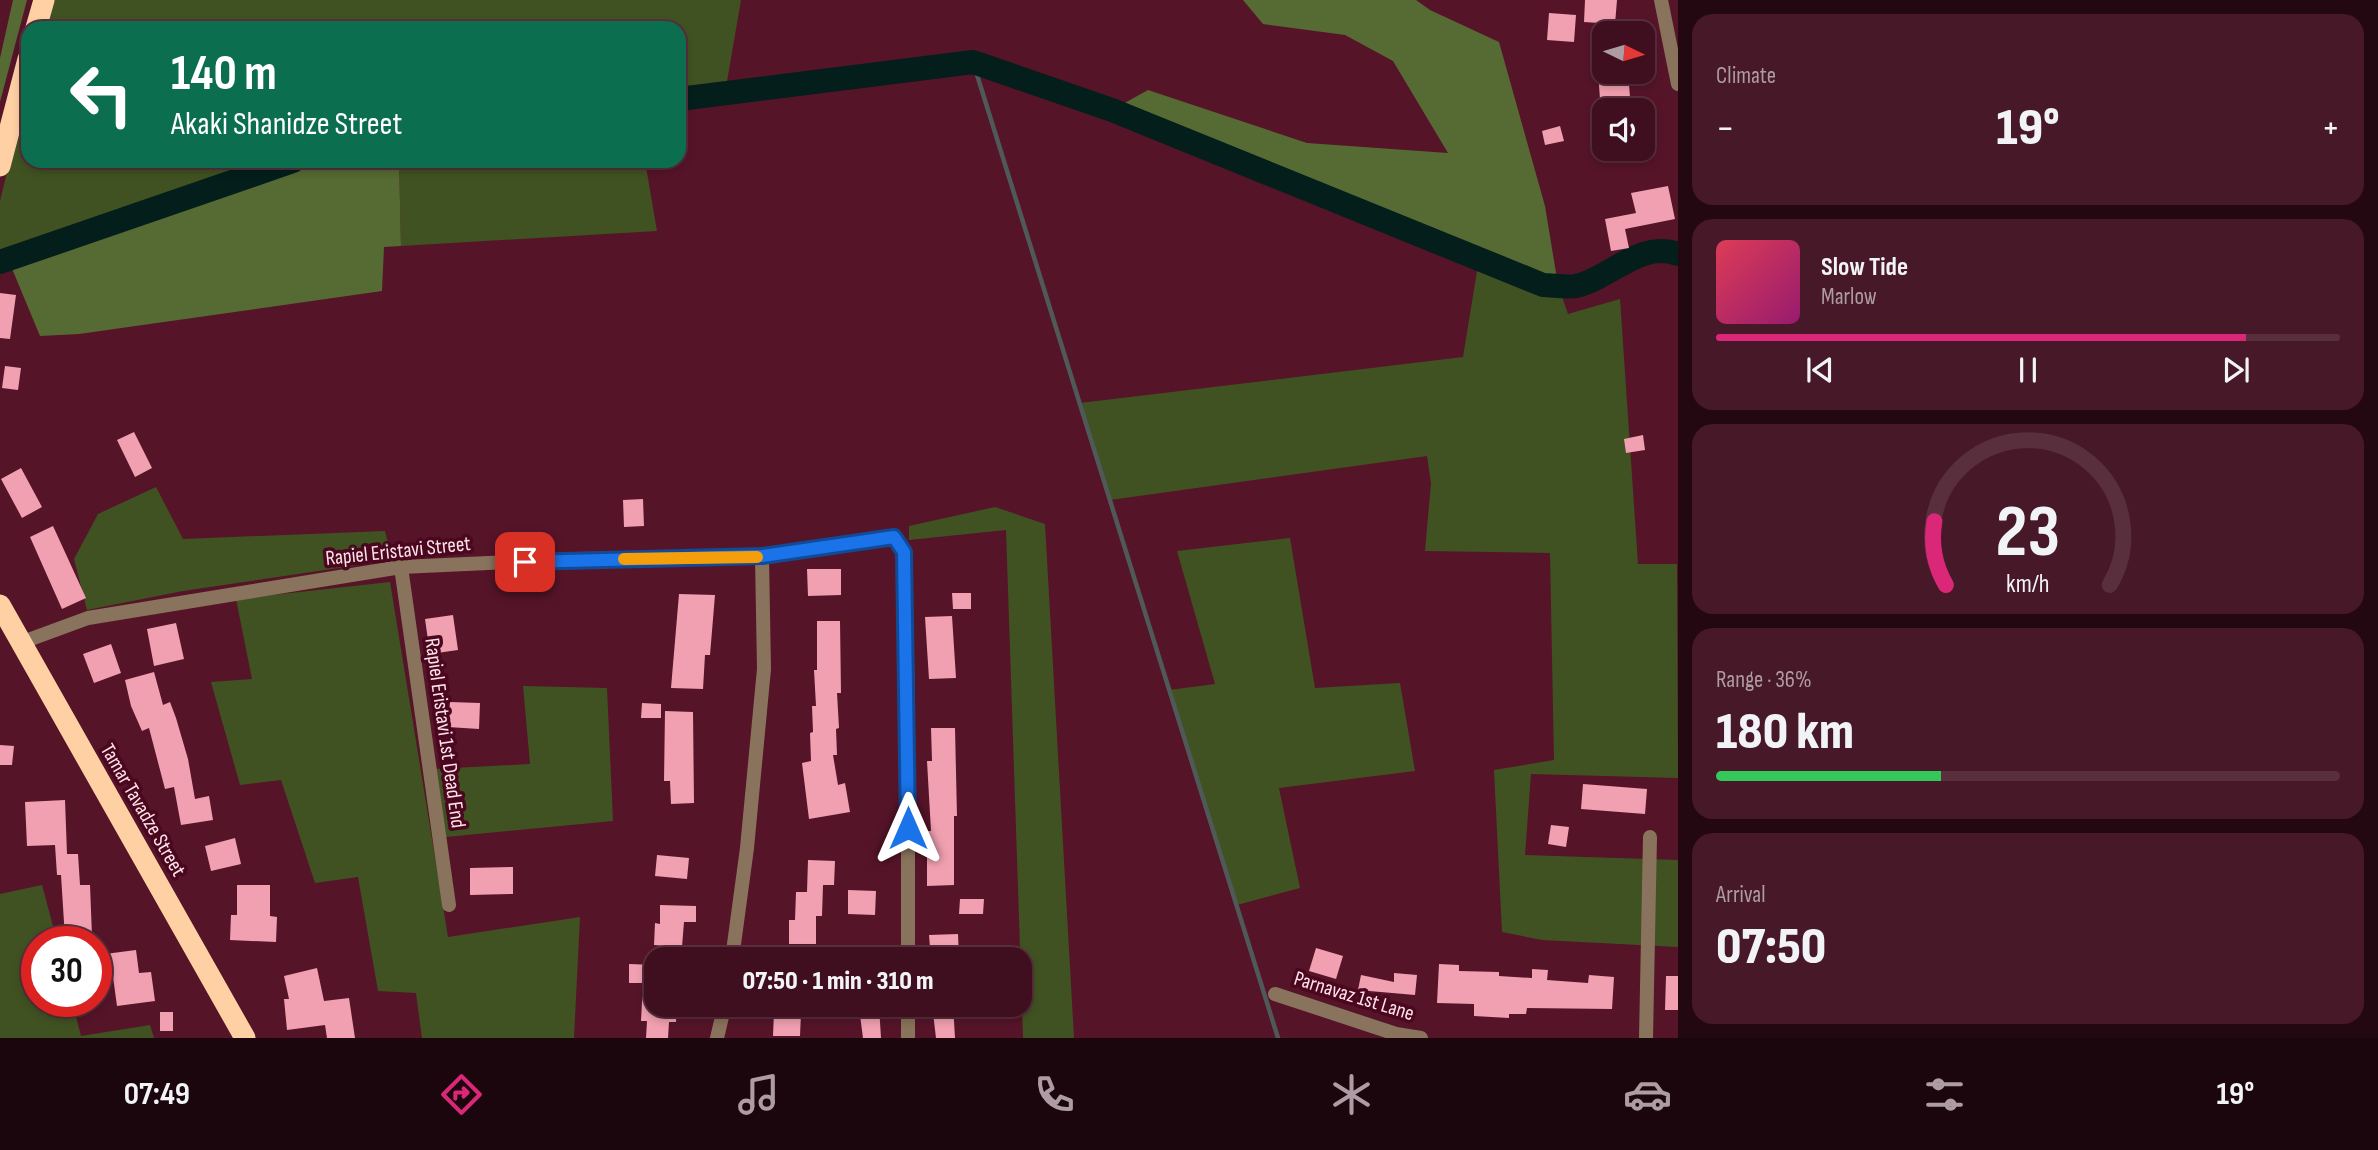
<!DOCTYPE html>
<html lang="en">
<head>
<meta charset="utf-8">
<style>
	body { margin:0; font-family:"Sofia Sans Condensed",sans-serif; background:#471828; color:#f1f3f6; height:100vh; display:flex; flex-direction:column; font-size:26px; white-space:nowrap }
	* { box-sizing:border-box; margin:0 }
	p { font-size:23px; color:#ae9ca4 }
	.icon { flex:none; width:38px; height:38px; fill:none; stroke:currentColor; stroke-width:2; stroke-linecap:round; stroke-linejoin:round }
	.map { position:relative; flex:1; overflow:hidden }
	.side { display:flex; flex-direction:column; gap:14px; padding:14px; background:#230811; width:700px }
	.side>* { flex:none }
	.guide { position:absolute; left:21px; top:21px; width:665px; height:147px; border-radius:21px; box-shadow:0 4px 10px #0003,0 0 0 2px #592f3d; background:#0b6e4f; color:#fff; overflow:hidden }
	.needle { width:46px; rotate:95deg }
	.controls { position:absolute; left:1592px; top:21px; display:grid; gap:14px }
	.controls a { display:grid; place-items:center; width:63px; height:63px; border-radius:14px; background:#400f1f; box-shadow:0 4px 10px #0003,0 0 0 2px #592f3d; font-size:35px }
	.speed { position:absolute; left:21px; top:926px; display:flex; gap:14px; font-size:35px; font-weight:700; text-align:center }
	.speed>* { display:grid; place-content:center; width:91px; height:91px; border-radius:50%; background:#400f1f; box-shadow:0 4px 10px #0003,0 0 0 2px #592f3d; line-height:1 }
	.speed .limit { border:10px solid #d22; background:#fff; color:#111 }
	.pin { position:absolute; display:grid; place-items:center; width:60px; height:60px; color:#fff; margin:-30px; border-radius:14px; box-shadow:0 4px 10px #0006 }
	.me { position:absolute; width:77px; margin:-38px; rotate:0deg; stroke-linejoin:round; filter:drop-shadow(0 0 5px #0008) }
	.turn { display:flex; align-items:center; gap:24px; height:147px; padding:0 35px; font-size:32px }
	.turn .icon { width:91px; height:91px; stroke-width:2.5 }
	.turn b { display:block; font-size:49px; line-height:60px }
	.big { font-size:52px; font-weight:800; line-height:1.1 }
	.side .tile { flex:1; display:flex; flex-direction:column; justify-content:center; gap:10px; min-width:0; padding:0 24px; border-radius:21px; background:#471828 }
	.side .dial { align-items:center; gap:0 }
	.dial svg { height:182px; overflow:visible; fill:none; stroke:#592f3d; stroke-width:7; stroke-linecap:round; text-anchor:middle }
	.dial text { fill:#f1f3f6; stroke:none }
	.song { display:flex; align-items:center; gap:21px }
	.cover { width:84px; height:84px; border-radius:10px; background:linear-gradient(135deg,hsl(350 70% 55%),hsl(320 70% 35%)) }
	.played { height:7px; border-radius:4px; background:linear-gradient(90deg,#db2777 85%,#592f3d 85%) }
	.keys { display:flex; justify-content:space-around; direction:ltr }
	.heat { display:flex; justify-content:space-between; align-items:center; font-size:38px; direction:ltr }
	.charge { height:10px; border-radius:5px; background:linear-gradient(90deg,#34c759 36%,#592f3d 0) }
	.trip { position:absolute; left:644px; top:947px; width:388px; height:70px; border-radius:21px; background:#400f1f; box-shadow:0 4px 10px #0003,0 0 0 2px #592f3d; font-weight:800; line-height:70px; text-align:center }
	.menu { display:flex; height:112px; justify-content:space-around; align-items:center; background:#1a060c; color:#ae9ca4 }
	.menu .icon { width:49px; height:49px }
	.menu .on { color:#db2777 }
	.menu b { font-size:32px; color:#f1f3f6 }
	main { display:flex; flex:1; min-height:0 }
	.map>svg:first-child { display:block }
	.green { fill:#405222 }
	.forest { fill:#566a33 }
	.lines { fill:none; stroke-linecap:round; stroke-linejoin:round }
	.stream { stroke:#4e5958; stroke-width:4.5 }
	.river { stroke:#031e1b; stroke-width:24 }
	.building { fill:#f1a0b1 }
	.minor { stroke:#8a735c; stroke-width:14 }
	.highway { stroke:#fed0a3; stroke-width:21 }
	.route-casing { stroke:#114b97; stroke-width:18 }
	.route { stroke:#1a73e8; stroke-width:12 }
	.slow { stroke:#f59e0b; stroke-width:12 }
	.labels { text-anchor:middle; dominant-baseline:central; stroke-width:7; stroke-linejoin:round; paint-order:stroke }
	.street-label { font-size:21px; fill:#fde3e7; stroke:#4a071f }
</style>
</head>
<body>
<main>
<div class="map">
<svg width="1678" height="1038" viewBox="0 0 1678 1038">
	<rect width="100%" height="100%" fill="#561429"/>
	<!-- green -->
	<path class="green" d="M50,0H741L725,93L679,99V28H43Z
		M28,86V161H293L0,262V201Z
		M399,161H645L657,231L401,246Z
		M1479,259L1543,285H1558L1568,314L1620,299L1638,564H1677L1678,778L1531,774L1525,855L1678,860V947L1542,940L1502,932L1494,770L1554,760L1550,553L1425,551L1431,483L1427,456L1110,500L1080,403L1463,357Z
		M156,487L183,539L385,531L392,560L183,591L87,610L74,559L98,514Z
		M995,507L1045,524L1074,1038H1023L1006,530L909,540V526Z
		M1290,538L1315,688L1400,683L1415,771L1279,788L1300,888L1237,905L1169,690L1215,684L1177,551Z
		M390,582L448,937L580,917L574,1038H422L416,993L378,991L358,877L315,883L281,780L240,785L211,682L252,679L236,599Z
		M523,686L607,688L613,821L446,837L435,769L530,764Z
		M42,885L57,941L37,942V1001H72L81,1036L150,1025L154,1038H0V894Z"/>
	<!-- forest -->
	<path class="forest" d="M13,0H27L0,102V58Z
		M1243,0H1416L1430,10L1499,42L1545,206L1558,285H1543L1527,279L1112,110L1148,90L1307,143L1448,153L1393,61L1345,35L1263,24Z
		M293,161H399L401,246L384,247L382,291L79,334L40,336L8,259Z"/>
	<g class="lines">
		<!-- stream -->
		<path class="stream" d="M973,62L1278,1038"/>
		<!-- river -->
		<path class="river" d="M679,99L973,62L1112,110L1543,285C1553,285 1566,288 1576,286C1611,278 1640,240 1678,254
			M0,262L293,161"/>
	</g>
	<!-- building -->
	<path class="building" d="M1585,0H1617L1615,24L1584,22Z
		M1549,13L1576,15L1574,42L1547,40Z
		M1598,72H1628L1630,97L1600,99Z
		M1560,126L1564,141L1545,145L1542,131Z
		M1668,186L1675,219L1625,229L1629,248L1611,251L1605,219L1636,213L1631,193Z
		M0,293L16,295L10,339L0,338Z
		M5,366L21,368L18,390L2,388Z
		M134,432L152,468L135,477L117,440Z
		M1643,435L1645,450L1626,453L1624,439Z
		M21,468L42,507L22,518L1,479Z
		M643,499L644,526L624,527L623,500Z
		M53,526L86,598L62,609L30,537Z
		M807,569H841V595L808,596Z
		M952,593H971V609H953Z
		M679,594L715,595L710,655H705L703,689L671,688Z
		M453,615L458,650L430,654L425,619Z
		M952,616L956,678L929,679L925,617Z
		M817,621H840L841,693H837L839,728L836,729L837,755H833L838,785L845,783L850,812L809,819L802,763L811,761L810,733L813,732L812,706H816L814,670H817Z
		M176,623L184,659L154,666L147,629Z
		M111,644L121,673L94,683L83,654Z
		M154,672L163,705L170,702L176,718L188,759L195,799L209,796L213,820L181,825L174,787L165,789L149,728L142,731L131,706L125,680Z
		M450,702L480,703L479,729L448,727Z
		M642,703L661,704V718H641Z
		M665,711L693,712L694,803L671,804L670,781H664Z
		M931,728H955L957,816H954V885L927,886V831H931L927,761H932Z
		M0,745L14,746L12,765H0Z
		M1583,784L1647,789L1645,814L1581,809Z
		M65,800L67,854H78L80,885H90L92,936L65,938L61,875H57L55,845L27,846L25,802Z
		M1551,825L1569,827L1566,847L1548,844Z
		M235,838L241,864L211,871L205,846Z
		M657,855L689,858L687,879L655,876Z
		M808,860L835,861L834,885H823L822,916H816V944H789V920H795L796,892H807Z
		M513,867V894L470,895V868Z
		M237,885H270V916L277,917L276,942L230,940L231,915H237Z
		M848,890L876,891L875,915L848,914Z
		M960,899H984L983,914H959Z
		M660,905L696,906V922H684L682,947L654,945L655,923L660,924Z
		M958,934L959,959H931L929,935Z
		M1316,948L1343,956L1336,979L1309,971Z
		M136,950L139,973L151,972L155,1001L117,1006L113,977L109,978L105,954Z
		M629,964L656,965V1004H677L676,1022H669L668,1038H646L647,1021H641L643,983H629Z
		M1439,964L1459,965V971L1499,972V976L1532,978V969L1548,970L1547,980L1588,983L1589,975L1614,977L1612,1009L1527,1008L1526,1014H1509V1018L1474,1016V1004L1437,1003Z
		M317,968L324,1001L349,998L355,1038H327L325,1025L287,1030L284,999H289L284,976Z
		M1394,973L1417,975L1415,995L1358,990L1361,975L1394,982Z
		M1666,976H1678V1010H1665Z
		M932,1004H953L955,1038H936Z
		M879,1006L881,1038H863L860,1015H863L862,1008Z
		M160,1012H173V1031H160Z
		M774,1012L801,1013L800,1036H773Z"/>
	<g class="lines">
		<!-- minor -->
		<path class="minor" d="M1661,0L1678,84
			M401,567L449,905
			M20,643L88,618L401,567L574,559L762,557L893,537L904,552L908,697V959
			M732,959L747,848L764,669L762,557
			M1275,994L1396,1034L1421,1038
			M908,1004V1038
			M717,1038L725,1004
			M1646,1038L1650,837"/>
		<!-- highway -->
		<path class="highway" d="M36,28L44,0
			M0,166L28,59
			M0,605L245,1038"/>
	</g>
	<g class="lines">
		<defs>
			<path id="route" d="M525,562L762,556L894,537L904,552L908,828"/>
		</defs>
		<!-- route casing -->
		<use href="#route" class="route-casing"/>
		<!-- route -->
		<use href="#route" class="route"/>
		<!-- slow -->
		<path class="slow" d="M624,559L757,557"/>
	</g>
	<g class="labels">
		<!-- street labels -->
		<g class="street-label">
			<text transform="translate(398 551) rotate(-6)">Rapiel Eristavi Street</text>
			<text transform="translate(445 733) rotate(82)">Rapiel Eristavi 1st Dead End</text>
			<text transform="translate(143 810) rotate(60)">Tamar Tavadze Street</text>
			<text transform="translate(1354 996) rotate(17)">Parnavaz 1st Lane</text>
		</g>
	</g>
</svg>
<div class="controls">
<a><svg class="needle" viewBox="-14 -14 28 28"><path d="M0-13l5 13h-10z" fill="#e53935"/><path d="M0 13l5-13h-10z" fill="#ae9ca4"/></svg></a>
<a><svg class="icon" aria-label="sound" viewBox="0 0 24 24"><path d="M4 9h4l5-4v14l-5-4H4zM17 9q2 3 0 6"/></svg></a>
</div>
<div class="speed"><div class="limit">30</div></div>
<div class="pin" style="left:525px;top:562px;background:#d93025"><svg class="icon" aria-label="arrive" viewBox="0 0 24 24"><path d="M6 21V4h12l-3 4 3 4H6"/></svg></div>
<svg class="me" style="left:908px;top:828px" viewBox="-20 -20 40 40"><path d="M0-17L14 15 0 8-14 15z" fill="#1a73e8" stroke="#fff" stroke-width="4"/></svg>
<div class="trip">07:50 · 1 min · 310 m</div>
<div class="guide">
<div class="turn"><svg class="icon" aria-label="left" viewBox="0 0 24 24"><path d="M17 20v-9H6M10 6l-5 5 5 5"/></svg><div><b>140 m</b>Akaki Shanidze Street</div></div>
</div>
</div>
<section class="side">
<div class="tile"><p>Climate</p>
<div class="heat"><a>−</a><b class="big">19°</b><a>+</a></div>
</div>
<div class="tile">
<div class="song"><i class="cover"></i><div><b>Slow Tide</b><p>Marlow</p></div></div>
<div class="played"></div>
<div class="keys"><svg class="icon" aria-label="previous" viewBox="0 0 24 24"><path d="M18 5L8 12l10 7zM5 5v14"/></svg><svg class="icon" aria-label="pause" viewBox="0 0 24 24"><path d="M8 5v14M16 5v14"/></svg><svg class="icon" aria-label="next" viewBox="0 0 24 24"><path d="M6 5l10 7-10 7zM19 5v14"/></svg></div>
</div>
<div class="tile dial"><svg viewBox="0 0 100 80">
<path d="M14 69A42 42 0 1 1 86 69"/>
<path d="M14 69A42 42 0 0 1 9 41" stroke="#db2777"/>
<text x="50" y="56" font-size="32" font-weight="700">23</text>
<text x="50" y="72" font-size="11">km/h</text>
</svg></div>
<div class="tile"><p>Range · 36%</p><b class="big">180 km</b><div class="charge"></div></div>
<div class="tile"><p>Arrival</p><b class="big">07:50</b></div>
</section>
</main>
<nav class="menu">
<b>07:49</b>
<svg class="icon on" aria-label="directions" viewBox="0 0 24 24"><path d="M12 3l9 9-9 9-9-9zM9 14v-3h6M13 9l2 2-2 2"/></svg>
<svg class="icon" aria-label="music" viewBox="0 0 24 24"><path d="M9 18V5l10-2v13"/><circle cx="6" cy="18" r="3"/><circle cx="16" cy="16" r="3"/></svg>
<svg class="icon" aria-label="phone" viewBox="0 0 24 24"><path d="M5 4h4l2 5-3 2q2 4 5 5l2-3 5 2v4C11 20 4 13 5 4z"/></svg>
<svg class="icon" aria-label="climate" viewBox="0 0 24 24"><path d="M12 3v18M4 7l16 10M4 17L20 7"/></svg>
<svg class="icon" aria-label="car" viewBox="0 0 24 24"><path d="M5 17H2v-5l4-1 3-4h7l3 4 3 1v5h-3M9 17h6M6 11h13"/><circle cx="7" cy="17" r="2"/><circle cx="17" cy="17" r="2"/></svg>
<svg class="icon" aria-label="filters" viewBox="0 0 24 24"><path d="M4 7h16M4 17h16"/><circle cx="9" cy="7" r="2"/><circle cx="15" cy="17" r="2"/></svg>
<b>19°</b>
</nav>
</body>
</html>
